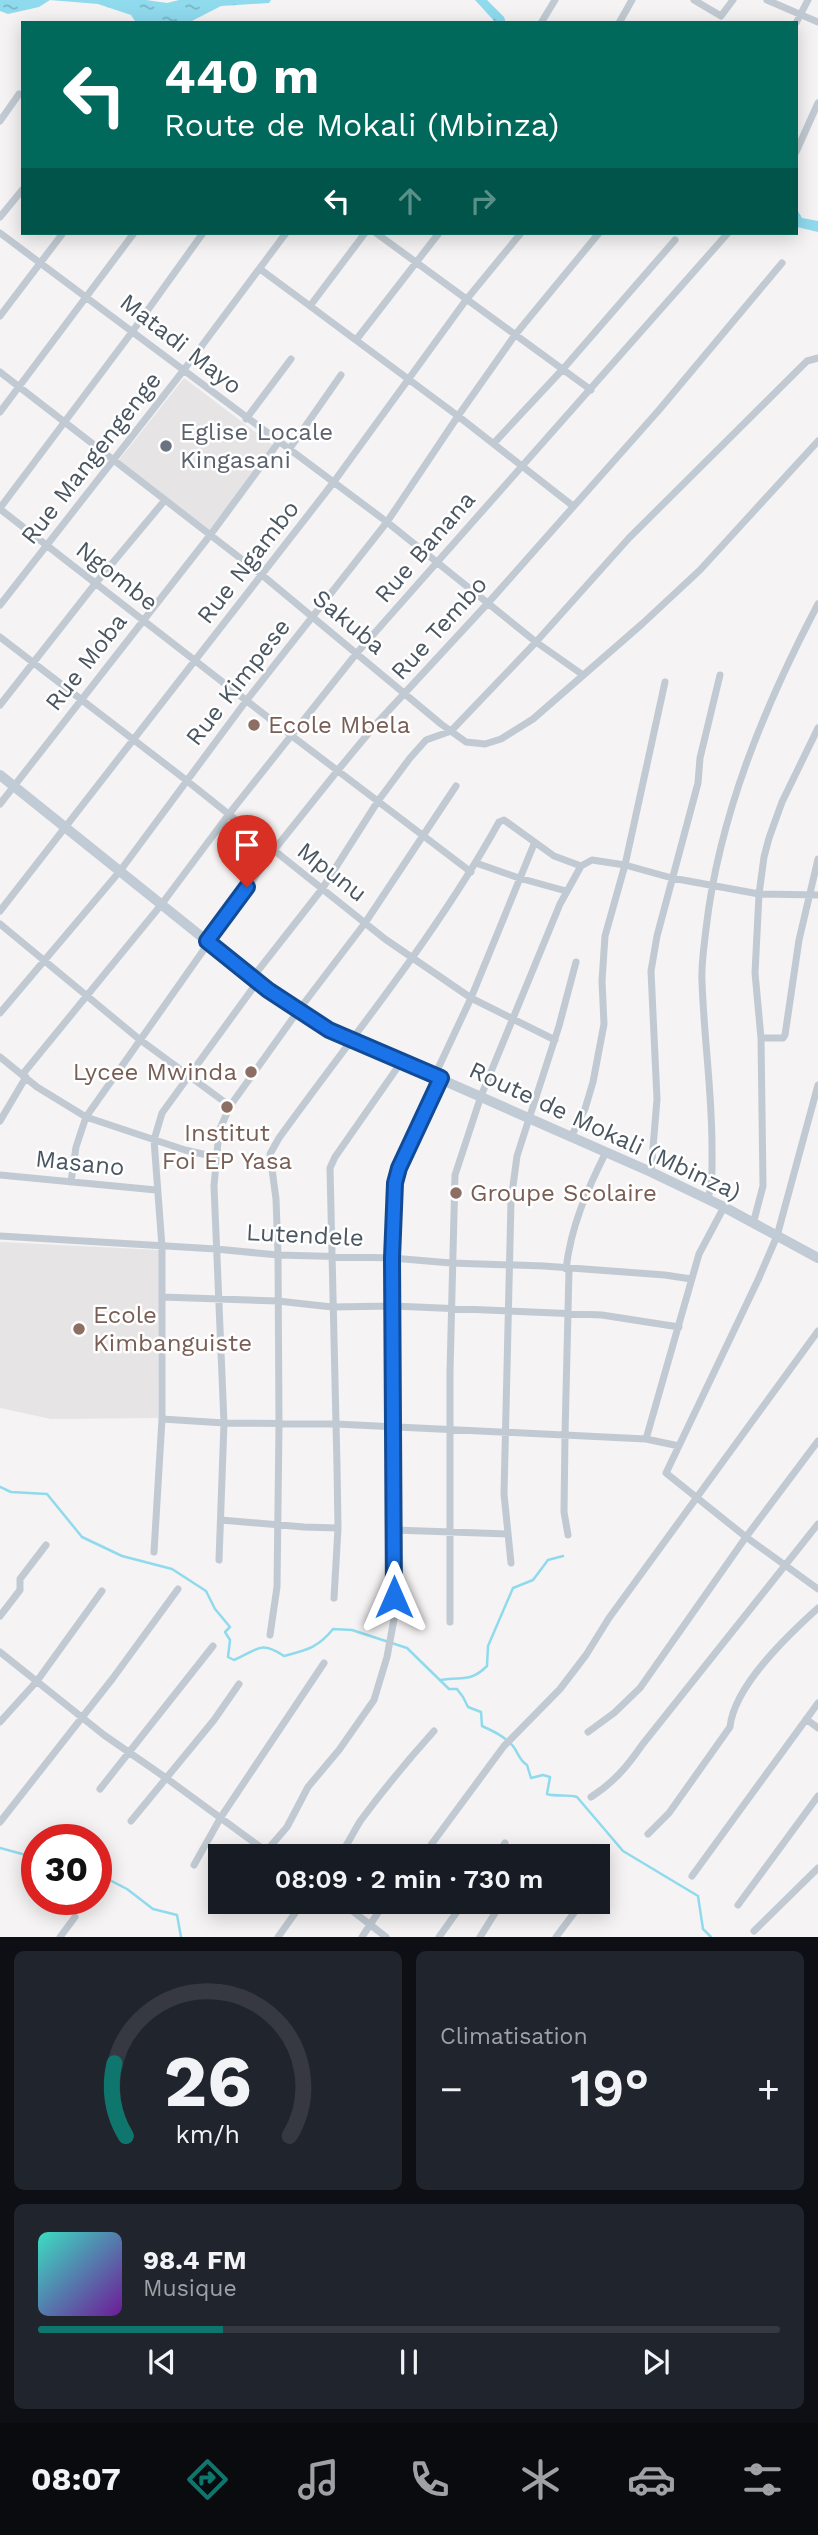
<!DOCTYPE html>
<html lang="fr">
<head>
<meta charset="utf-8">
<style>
	body { margin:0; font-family:"Work Sans",sans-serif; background:#20242c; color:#f1f3f6; height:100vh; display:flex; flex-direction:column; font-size:26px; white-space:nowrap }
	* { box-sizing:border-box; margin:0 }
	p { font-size:23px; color:#9ea1a6 }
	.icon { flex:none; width:38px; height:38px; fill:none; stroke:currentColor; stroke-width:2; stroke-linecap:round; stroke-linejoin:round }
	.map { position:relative; height:1937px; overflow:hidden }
	.details { display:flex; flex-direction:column; gap:14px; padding:14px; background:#0d0f14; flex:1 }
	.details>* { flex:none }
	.guide { position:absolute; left:21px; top:21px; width:777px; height:214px; border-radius:0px; box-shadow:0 4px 18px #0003; background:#00695c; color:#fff; overflow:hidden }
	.speed { position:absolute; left:21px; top:1824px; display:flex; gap:14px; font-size:35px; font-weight:700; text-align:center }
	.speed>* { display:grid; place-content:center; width:91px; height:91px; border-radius:50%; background:#171b24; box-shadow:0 4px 18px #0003; line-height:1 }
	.speed .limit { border:10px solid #d22; background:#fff; color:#111 }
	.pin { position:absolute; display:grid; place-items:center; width:60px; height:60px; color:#fff; margin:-72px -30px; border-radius:50% 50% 50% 0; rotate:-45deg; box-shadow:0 0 7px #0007 }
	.pin .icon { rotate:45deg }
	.me { position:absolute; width:77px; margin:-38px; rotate:0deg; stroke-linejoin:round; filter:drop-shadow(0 0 5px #0008) }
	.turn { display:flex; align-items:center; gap:24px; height:147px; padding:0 28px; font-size:32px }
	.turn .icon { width:91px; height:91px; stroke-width:2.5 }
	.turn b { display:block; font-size:49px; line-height:60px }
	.lanes { display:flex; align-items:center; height:66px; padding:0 28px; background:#0003; justify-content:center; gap:35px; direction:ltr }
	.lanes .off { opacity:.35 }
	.big { font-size:52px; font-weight:600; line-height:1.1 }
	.details .card { flex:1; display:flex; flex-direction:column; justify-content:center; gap:10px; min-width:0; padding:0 24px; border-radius:10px; background:#20242c }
	.details .dial { align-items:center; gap:0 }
	.dial svg { height:182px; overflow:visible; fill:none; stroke:#363941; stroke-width:7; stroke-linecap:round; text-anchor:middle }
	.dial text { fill:#f1f3f6; stroke:none }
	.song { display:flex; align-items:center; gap:21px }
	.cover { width:84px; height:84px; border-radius:10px; background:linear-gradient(135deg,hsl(170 70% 55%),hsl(280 70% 35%)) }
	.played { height:7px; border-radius:4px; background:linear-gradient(90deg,#0f766e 25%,#363941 25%) }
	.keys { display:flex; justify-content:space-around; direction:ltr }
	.heat { display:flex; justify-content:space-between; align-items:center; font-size:38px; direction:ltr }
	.details .tiles { flex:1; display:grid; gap:14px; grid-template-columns:1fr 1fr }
	.card:last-child { grid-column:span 2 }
	.trip { position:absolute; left:208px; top:1844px; width:402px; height:70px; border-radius:0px; background:#171b24; box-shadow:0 4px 18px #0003; font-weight:600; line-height:70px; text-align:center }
	.dock { display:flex; height:112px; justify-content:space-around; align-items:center; background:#090b0e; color:#9ea1a6 }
	.dock .icon { width:49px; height:49px }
	.dock .selected { color:#0f766e }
	.dock b { font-size:32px; color:#f1f3f6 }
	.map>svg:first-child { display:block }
	.education { fill:#e6e4e5 }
	.water { fill:url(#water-ripples) }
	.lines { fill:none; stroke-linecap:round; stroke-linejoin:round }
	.stream { stroke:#90daee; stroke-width:2.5 }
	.street { stroke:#c1cad2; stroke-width:7 }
	.secondary { stroke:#c1cbd6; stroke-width:10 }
	.route-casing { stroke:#114b97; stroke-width:18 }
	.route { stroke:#1a73e8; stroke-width:12 }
	.worship-dot { fill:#6b7280; stroke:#fff; stroke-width:2.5 }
	.education-dot { fill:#8d6e63; stroke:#fff; stroke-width:2.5 }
	.labels { text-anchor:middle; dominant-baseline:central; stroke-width:5; stroke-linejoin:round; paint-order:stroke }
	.street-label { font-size:24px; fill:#4a5661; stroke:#fff }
	.worship-label { font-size:24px; fill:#5b616d; stroke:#fff; text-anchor:start }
	.education-label { font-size:24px; fill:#785e54; stroke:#fff; text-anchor:start }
</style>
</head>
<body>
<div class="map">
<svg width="818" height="1937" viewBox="0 0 818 1937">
	<defs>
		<pattern id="water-ripples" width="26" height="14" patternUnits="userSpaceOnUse" patternTransform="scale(1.75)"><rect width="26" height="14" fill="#90daee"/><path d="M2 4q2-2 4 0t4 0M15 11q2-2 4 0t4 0" fill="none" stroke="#78b4c4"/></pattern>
	</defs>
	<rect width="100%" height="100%" fill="#f5f3f3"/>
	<!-- education -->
	<path class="education" d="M184,378L274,446L209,531L119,460Z
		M0,1242L159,1250L158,1418L51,1419L0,1408Z"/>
	<!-- water -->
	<path class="water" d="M0,0H146L167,3L179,0H271L269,3L221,6L188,23H140L135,21L131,15L98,4L50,0L39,7L8,14L0,11Z
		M475,0H487L504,17L506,23H496Z
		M796,208L802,218L818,221V232L797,227Z"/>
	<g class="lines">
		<!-- stream -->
		<path class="stream" d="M0,1487L11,1492L47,1494L82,1537L122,1556L172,1569L206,1591L215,1609L230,1627L225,1632L230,1640L228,1657L234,1660C257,1650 260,1640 284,1656C306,1650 318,1648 333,1629L352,1630L407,1648L449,1689H457L463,1697L468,1707L481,1712L482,1726C493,1731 504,1736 513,1746C519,1754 519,1760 527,1765L531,1778L543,1775L550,1777L547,1794C557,1797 567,1794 577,1797L623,1851L698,1896L703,1929L711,1937
			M441,1680C461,1676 470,1683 487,1666L488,1646L513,1588L533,1580L548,1560L563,1556
			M0,1848L37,1858
			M96,1873L127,1889L153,1909L177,1915L181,1937"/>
		<!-- street -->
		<path class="street" d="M694,0L721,16L733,0
			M767,0L818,22
			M541,23L555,0
			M619,23L632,0
			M796,23L808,0
			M0,121L19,94
			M796,152L818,103
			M0,217L23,189
			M0,233L387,522L536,642L583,675
			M365,233L310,306L458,416L573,506
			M376,233L591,390
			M260,269L310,306
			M0,316L63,233
			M356,340L439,233
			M0,372L262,575L441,724L466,742L485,744L501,739L533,719L642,624L700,570L818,441
			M0,412L134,233
			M246,419L291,359
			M494,443L563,369L675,240
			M288,451L341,375
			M0,508L132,332L203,233
			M0,509L292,736L471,872
			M0,605L183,371L286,233
			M0,637L186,780L385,939L471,998L555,1040
			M0,705L95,584L165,500
			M0,804L211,534L278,443
			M476,863L519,878L566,891
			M0,911L333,483L466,300L521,233
			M0,924L139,1039L230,1106
			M253,977L322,889L378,801L410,758L426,740L451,731L536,642L629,538L807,361L818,358
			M0,1013L120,871L246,701L387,522L458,416L515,335L599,233
			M761,1038H783L785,1035L799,940L818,859
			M0,1057L37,1087L86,1117L185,1150L216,1157
			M22,1075L161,905L229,814L356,654L728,233
			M435,1075L471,998L534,844
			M818,1085L777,1236L758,1280L666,1473L746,1537L818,1589
			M0,1121L26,1077
			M571,1137L585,1109L593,1082L604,1024L602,981L605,936L625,865L665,682
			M651,1172L657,1099L651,971L657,936L698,783L700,758L720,675
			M0,1175L156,1190
			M71,1182L76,1147L86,1117L274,850L338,770L377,723L488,603L659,410L782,263
			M708,1199C713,1182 712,1165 712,1147C712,1092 704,1038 702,982C701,965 704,947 706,929C719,815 765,705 818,604
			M753,1224L763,1186L761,1038L755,973L759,894L764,857L769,838L782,802L818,728
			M0,1236L216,1249L278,1255L392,1258L451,1263L544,1266L665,1275L691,1279
			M566,1269C571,1226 587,1190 606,1152
			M162,1297L278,1301L332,1307L393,1306L602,1315L679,1327
			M162,1419L224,1423L336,1424L646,1439L699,1254L724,1207
			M646,1439L679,1446
			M221,1520L304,1527L338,1528
			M394,1530L508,1534
			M568,1535L564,1512L565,1435L569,1270
			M154,1552L162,1419V1247L154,1140L162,1113L258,981
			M219,1560L224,1423L214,1186L219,1131L230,1106L298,1011L365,923L456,786
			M511,1563L504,1494L511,1201L517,1156L559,1026L576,962
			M334,1598L338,1528L337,1466L330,1168L335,1157L402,1061
			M0,1616L20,1590V1579L46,1545
			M450,1622V1371L455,1175L481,1096L560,904L581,866
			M270,1635L277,1587L279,1425L278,1255L276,1199L270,1154L279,1138C354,1034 437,934 499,822L504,820L554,856L581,866L592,860L625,865L672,878L759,894L818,895
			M0,1652L104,1735L166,1778L274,1857
			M806,1719L818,1728
			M0,1722L37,1681L102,1591
			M588,1732L614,1713L640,1688L746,1537L818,1441
			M100,1789L213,1646
			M591,1797C613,1783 627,1767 642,1745L818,1524
			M131,1821L214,1720L239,1684
			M0,1822L113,1678L178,1589
			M648,1834L669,1813L730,1727C734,1686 788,1635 818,1608
			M261,1857L287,1827L308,1787L339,1750L374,1700L387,1657L394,1619L392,1258L395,1183L399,1168L441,1078
			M338,1857C348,1845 353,1832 361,1820C384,1789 408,1760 434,1731
			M422,1857L504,1746L560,1689L586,1655L609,1618L818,1331
			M496,1857L505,1843
			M194,1865L221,1817L324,1663
			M692,1876L818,1703
			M341,1902L386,1937
			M738,1905L818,1796
			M754,1931L818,1868
			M60,1937L75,1917
			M278,1937L303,1902
			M362,1937L385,1902
			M439,1937L464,1902
			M480,1937L502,1902
			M556,1937L580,1905"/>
		<!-- secondary -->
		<path class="secondary" d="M0,775L268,990L329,1030L651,1172L724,1207L818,1258"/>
	</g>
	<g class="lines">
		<defs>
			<path id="route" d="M247,887L207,941L268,990L329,1030L441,1078L399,1168L395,1183L392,1258L394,1597"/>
		</defs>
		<!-- route casing -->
		<use href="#route" class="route-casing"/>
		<!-- route -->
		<use href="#route" class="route"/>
	</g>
	<!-- markers -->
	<circle class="worship-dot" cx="166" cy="446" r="7"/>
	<g class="education-dot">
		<circle cx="254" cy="725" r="7"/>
		<circle cx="251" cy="1072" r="7"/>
		<circle cx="227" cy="1107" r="7"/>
		<circle cx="456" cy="1193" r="7"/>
		<circle cx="79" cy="1329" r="7"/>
	</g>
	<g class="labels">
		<!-- street labels -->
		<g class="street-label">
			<text transform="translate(181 344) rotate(38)">Matadi Mayo</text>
			<text transform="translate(91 458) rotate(-52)">Rue Mangengenge</text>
			<text transform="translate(425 547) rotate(-49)">Rue Banana</text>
			<text transform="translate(248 562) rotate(-52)">Rue Ngambo</text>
			<text transform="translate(117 576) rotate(38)">Ngombe</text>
			<text transform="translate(349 622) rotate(40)">Sakuba</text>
			<text transform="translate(439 628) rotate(-48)">Rue Tembo</text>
			<text transform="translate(86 662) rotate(-52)">Rue Moba</text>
			<text transform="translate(238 682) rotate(-52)">Rue Kimpese</text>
			<text transform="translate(332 872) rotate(38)">Mpunu</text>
			<text transform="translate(605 1131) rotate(25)">Route de Mokali (Mbinza)</text>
			<text transform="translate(80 1163) rotate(6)">Masano</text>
			<text transform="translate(305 1235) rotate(3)">Lutendele</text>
		</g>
		<!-- worship labels -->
		<g class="worship-label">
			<text x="180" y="432">Eglise Locale<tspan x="180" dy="28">Kingasani</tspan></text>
		</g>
		<!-- education labels -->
		<g class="education-label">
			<text x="268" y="725">Ecole Mbela</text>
			<text x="237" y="1072" text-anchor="end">Lycee Mwinda</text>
			<text x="227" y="1133" text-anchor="middle">Institut<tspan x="227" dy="28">Foi EP Yasa</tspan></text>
			<text x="470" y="1193">Groupe Scolaire</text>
			<text x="93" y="1315">Ecole<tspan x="93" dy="28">Kimbanguiste</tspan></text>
		</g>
	</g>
</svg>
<div class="speed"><div class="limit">30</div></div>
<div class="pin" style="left:247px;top:887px;background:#d93025"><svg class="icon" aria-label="arrive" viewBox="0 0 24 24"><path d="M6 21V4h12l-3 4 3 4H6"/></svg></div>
<svg class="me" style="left:394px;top:1597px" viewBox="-20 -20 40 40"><path d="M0-17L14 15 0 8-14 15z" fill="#1a73e8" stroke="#fff" stroke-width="4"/></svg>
<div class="trip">08:09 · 2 min · 730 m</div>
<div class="guide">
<div class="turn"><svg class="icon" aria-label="left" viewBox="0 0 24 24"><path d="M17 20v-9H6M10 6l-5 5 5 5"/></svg><div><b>440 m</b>Route de Mokali (Mbinza)</div></div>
<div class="lanes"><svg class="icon" aria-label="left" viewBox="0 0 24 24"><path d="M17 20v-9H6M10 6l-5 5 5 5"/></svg><svg class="icon off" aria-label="ahead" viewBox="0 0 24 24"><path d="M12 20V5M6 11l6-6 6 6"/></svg><svg class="icon off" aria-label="right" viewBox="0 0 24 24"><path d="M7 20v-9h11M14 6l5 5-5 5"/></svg></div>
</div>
</div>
<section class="details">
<div class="tiles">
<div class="card dial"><svg viewBox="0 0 100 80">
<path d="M14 69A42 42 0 1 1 86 69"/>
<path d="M14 69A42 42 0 0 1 9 37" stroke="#0f766e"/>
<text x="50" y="56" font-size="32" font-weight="700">26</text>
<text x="50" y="72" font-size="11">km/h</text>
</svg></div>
<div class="card"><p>Climatisation</p>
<div class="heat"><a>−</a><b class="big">19°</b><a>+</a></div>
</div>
<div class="card">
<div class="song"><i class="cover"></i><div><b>98.4 FM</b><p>Musique</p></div></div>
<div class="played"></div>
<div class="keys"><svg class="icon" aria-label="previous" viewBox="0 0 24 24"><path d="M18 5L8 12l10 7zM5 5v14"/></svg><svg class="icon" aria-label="pause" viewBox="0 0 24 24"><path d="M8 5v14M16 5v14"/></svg><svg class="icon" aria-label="next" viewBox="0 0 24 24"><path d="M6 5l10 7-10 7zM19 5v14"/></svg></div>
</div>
</div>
</section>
<nav class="dock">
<b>08:07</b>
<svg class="icon selected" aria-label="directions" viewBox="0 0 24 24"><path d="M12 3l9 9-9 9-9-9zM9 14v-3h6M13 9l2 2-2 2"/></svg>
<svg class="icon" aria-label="music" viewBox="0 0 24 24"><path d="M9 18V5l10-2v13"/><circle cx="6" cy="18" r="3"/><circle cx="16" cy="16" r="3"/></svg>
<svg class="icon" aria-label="phone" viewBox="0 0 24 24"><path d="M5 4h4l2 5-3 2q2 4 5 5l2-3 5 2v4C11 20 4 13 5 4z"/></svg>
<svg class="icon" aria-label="climate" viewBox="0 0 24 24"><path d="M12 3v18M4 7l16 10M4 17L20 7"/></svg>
<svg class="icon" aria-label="car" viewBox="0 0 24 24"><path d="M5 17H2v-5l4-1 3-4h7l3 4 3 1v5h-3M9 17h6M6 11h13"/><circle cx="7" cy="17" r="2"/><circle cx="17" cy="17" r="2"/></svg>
<svg class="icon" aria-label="filters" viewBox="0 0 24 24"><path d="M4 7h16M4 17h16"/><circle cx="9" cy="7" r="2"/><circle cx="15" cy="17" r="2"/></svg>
</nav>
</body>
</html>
